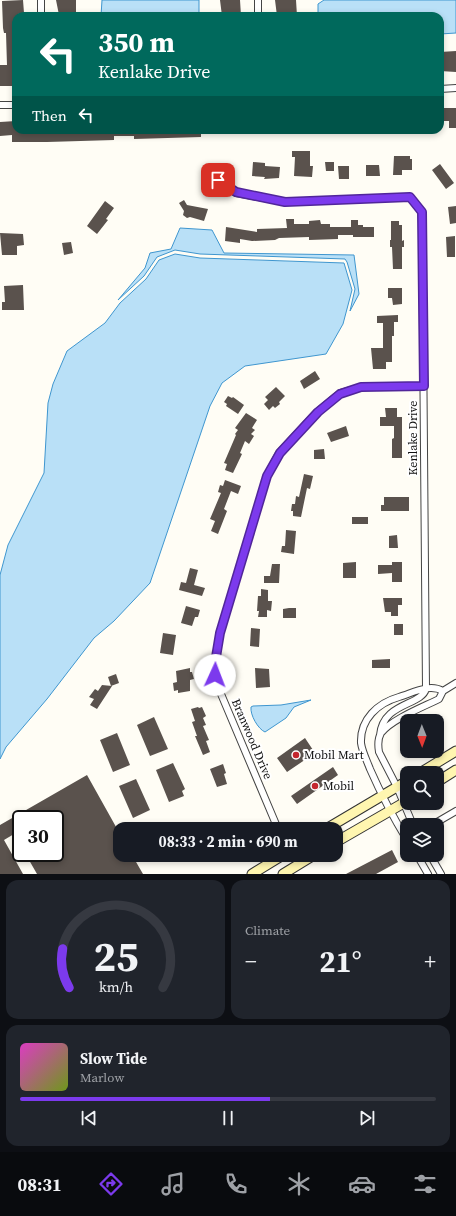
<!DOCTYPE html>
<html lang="en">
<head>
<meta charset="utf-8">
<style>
	body { margin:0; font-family:"Source Serif 4",serif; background:#20242c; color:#f1f3f6; height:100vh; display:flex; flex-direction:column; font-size:15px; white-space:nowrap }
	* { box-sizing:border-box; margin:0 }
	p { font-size:13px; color:#9ea1a6 }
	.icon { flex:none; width:22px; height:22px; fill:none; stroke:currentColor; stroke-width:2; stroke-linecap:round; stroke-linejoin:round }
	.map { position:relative; height:874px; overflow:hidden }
	.details { display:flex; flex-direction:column; gap:6px; padding:6px; background:#0d0f14; flex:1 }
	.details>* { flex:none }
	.banner { position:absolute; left:12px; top:12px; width:432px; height:122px; border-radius:12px; box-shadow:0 2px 6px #0003; background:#00695c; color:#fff; overflow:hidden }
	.needle { width:26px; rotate:179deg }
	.tools { position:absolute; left:400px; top:714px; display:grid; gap:8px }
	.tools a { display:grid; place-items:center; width:44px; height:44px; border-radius:8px; background:#171b24; box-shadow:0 2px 6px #0003; font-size:20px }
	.speed { position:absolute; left:12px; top:810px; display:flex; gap:8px; font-size:20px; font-weight:700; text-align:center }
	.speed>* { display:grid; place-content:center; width:52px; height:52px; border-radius:50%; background:#171b24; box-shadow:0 2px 6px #0003; line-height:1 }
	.speed .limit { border:2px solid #111; border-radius:6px; background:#fff; color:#111 }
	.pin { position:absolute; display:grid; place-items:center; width:34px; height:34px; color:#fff; margin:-17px; border-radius:8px; box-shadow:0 2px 6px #0006 }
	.me { position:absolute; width:44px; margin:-22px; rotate:2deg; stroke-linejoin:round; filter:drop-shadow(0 0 3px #0008) }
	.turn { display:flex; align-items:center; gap:14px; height:84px; padding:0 20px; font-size:18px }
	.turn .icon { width:52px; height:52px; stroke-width:2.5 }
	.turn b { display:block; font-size:28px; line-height:34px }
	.then { display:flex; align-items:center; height:38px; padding:0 20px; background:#0003; gap:8px; font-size:15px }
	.big { font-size:30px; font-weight:700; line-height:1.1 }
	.details .tile { flex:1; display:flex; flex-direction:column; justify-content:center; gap:6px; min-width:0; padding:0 14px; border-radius:12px; background:#20242c }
	.details .dial { align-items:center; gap:0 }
	.dial svg { height:104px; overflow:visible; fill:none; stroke:#363941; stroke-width:7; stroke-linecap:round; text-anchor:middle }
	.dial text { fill:#f1f3f6; stroke:none }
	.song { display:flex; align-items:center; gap:12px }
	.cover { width:48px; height:48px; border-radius:6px; background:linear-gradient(135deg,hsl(310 70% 55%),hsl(80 70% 35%)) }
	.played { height:4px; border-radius:2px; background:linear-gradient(90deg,#7c3aed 60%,#363941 60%) }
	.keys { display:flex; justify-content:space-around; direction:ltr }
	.heat { display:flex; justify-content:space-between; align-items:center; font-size:22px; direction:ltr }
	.details .tiles { flex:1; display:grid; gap:6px; grid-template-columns:1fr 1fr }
	.tile:last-child { grid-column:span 2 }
	.trip { position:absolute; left:113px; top:822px; width:230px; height:40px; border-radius:12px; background:#171b24; box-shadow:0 2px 6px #0003; font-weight:700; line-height:40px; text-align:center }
	.dock { display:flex; height:64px; justify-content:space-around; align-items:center; background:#090b0e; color:#9ea1a6 }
	.dock .icon { width:28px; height:28px }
	.dock .current { color:#7c3aed }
	.dock b { font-size:18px; color:#f1f3f6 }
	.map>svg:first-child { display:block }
	.water { fill:#b9e0f7; stroke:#3f96cf }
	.building { fill:#5a524d }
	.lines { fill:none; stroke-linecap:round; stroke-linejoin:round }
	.minor-casing { stroke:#444; stroke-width:8 }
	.secondary-casing { stroke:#333; stroke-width:11 }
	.minor { stroke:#fff; stroke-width:6 }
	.secondary { stroke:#fff6b0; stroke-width:9 }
	.route-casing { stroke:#51269a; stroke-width:10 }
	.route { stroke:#7c3aed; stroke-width:7 }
	.poi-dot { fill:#c4262e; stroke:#fff; stroke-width:1.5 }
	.labels { text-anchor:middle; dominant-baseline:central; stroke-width:4; stroke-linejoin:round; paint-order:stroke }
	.street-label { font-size:12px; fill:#111; stroke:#fff }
	.poi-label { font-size:12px; fill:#111; stroke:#fff; text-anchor:start }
</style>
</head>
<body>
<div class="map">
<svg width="456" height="874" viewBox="0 0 456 874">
	<rect width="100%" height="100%" fill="#fffdf5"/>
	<!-- water -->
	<path class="water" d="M102,0H199V16H101Z
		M324,0H456V33L440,34V16H318V4Z
		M180,228L212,230L224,253L354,255L359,294L350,311L355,289L347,262L345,259L200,254L175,250L157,257L144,276L118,300L145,268L150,253L171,249Z
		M175,254L200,258L344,263L352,290L343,324L326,354L245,366L222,383L210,406L150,583L114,621L94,638L47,699L6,747L0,759V575L8,545L44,473L48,403L53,384L67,351L105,323L120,303L146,279L159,260Z
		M311,700L294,707L286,718L265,732C258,729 250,715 251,707L253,706L281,705Z"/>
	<!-- building -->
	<path class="building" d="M23,0L24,13L18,14V15H16V86H0V65H7L6,33H4L3,28L2,1Z
		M56,0H76V15H59Z
		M220,0H240L241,16H222Z
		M275,0H296L297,16H277Z
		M456,51V72L440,71V52Z
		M440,108H456V128H449V121H440Z
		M16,121V130H201V137L134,139V136H114V140L47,142H12V135L0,136V122Z
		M292,151H310V166H313L312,177L294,176L295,157H292Z
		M394,156H410V159H412V170H402V175H393Z
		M253,162L265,163V166L280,167L279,178L264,179L265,177L252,176Z
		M325,162H334V171H326Z
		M440,164L454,183L446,189L432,170Z
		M366,165H379L380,176H366Z
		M338,166H349V179H339Z
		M184,200L187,205L208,209L204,221L190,217L187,218L183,215L184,211L179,203Z
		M105,201L114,208L106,219L108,220L97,234L87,226Z
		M456,206V223L450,224L448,207Z
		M286,219H294V224H309V221L320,220L321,224H330V227H351V220H358V225H363V227H374V237H353V235H338V239L309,240V237L279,238L275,240L252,241L240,239V243L225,241L226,227L257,232V229L287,228Z
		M391,221H399V225H402V241L404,240V247H402V269H393L392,247H390V240H391Z
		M0,233L23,234L24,245L17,246V255H2Z
		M455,236V257H447L446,237Z
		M71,242L73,253L64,255L62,243Z
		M23,285L24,310H2V302H5L4,286Z
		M388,288H402V304L393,305L392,298H388Z
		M398,315V322H394V336H392V362H386V369H373L371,348H383V323H377V316Z
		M315,371L320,379L304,389L300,381Z
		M276,387L285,396L279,402L280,404L275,408L273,406L269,410L264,404L268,400L265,397Z
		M228,396L232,398L233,397L244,405L238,414L226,406L227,404L224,402Z
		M385,408H397V417H402V458H392V439L394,438V426H380V417H386Z
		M246,413L257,420L252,428L255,430L251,434L254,436L249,444L245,441L240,453L242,454L233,473L225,470L227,464L224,463L236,435L235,434L238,430L235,428Z
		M346,426L349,436L331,442L327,433Z
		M324,449L325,459H314V450Z
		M304,474L313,476L310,489L307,488L301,517L293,516V511H291L292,504H295L296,496L299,497Z
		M225,480L241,486L238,494L231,491L224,509L227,511L218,534L211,531L215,521L210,519L221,493L218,492L220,485L223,486Z
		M384,497H409V511H381V505H384Z
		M352,517H368V524H352Z
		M286,530L296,531L294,554L281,552L282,546H285Z
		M397,535L398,548H389V536Z
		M356,562V578H343V563Z
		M392,562H402V582H392V573L378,574V565H392Z
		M272,564H280L279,583H264V576H270Z
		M190,568L198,570L194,585L205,588L202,596L179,590L181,582L186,583Z
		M261,589L268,590V601H272L271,611L267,610V617H258L259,611H257L258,596H261Z
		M383,598H402V605H398V616H391V612H385Z
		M186,606L200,610L198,617H195L192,626L181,623Z
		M289,608H296V618H283V609Z
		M394,624H403V635H394Z
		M251,628L260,629L259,647L250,646Z
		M163,633L176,635L173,655L160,653Z
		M390,659V668H372V660Z
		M190,668V672H192L194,679L190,680V691L178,693V690L174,691L173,683L177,682L176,671Z
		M255,668L269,669L270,687L256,688Z
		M116,674L119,683L111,686L108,677Z
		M102,685L112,686L97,709L90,705L94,699L89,697L95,689L98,691Z
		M198,707L199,708L202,707L206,716L203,718L206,725L203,726L209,740L206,741L210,752L203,755L195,736H197L192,722L195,721L191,709Z
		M154,717L168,749L150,756L137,725Z
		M117,733L130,765L113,772L100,740Z
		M305,738L315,753L287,772L277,758Z
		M173,763L185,789L182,791L184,796L169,802L156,770Z
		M223,764L226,773L224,774L227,784L217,787L210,769Z
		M333,767L338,775L297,804L291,796Z
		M87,775L120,834V855H132L143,874H37L25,853H55V810L40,819H21V846L14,834L4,840L23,874H0V825Z
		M136,779L150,810L133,818L119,786Z
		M392,850L398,862L376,874H346Z"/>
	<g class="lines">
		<defs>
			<path id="minor" d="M41,0V16
				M258,0V16
				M440,89L456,88
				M0,105H16
				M218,180L236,193L285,202L410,197L422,212L426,689C421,706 383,702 380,735
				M413,825L397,787L379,752C378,746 378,738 381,733C392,719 423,707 439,699L443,691L456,683
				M432,825L456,811
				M278,829L221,694L215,675L216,657L220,633L267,476L279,453L317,412L340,393L361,387L424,386
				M407,840C393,817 381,794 370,769C367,761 362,751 361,743C360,719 378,703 399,697C413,693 429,683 443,691
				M417,855L428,874
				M430,855L441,874"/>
			<path id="secondary" d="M420,773L456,751
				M437,782L456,770
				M326,829L407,781
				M336,842L407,801
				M252,874L283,855
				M283,874L314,855"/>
		</defs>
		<!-- minor casing -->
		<use href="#minor" class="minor-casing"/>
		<!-- secondary casing -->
		<use href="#secondary" class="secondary-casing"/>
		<!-- minor -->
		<use href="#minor" class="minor"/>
		<!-- secondary -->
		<use href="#secondary" class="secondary"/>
	</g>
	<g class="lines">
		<defs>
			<path id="route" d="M215,675L216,657L220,633L267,476L280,453L318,412L340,394L361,387L424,386L422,212L410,197L285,202L236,192L218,180"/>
		</defs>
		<!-- route casing -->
		<use href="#route" class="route-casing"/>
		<!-- route -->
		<use href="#route" class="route"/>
	</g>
	<!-- markers -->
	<g class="poi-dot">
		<circle cx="296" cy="755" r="4"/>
		<circle cx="315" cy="786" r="4"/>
	</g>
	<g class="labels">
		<!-- street labels -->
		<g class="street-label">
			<text transform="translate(413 438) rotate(-90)">Kenlake Drive</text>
			<text transform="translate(252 739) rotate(67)">Branwood Drive</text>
		</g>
		<!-- poi labels -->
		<g class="poi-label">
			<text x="304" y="755">Mobil Mart</text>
			<text x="323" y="786">Mobil</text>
		</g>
	</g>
</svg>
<div class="tools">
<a><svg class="needle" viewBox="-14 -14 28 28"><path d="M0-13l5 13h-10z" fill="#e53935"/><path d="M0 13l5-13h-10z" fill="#9ea1a6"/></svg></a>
<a><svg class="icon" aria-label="search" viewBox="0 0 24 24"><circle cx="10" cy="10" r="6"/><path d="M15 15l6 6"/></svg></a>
<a><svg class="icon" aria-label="layers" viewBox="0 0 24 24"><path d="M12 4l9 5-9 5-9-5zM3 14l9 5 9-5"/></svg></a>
</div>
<div class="speed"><div class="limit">30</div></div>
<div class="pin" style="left:218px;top:180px;background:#d93025"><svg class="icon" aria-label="arrive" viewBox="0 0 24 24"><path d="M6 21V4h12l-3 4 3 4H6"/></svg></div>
<svg class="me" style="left:215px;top:675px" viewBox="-20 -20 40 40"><circle r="19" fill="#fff"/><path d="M0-13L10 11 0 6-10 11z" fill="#7c3aed"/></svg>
<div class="trip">08:33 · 2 min · 690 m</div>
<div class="banner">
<div class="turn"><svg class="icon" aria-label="left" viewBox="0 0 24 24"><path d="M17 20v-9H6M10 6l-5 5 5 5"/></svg><div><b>350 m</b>Kenlake Drive</div></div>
<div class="then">Then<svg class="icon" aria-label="left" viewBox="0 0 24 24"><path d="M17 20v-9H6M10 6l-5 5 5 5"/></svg></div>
</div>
</div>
<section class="details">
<div class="tiles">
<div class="tile dial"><svg viewBox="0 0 100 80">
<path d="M14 69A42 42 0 1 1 86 69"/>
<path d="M14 69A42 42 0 0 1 9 39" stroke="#7c3aed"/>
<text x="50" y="56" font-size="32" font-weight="700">25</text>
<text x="50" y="72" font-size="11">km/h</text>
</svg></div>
<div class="tile"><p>Climate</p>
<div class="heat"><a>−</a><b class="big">21°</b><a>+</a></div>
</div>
<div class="tile">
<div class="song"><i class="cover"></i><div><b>Slow Tide</b><p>Marlow</p></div></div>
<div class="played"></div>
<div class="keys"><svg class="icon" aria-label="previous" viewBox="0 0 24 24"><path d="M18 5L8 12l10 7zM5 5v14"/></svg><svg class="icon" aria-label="pause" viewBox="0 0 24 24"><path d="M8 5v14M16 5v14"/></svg><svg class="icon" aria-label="next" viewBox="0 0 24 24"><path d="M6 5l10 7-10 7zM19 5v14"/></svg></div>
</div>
</div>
</section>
<nav class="dock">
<b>08:31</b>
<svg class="icon current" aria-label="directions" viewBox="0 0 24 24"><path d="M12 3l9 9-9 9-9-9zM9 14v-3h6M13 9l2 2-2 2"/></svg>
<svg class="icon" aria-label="music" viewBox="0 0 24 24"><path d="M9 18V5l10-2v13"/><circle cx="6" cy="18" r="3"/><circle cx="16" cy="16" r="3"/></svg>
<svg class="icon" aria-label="phone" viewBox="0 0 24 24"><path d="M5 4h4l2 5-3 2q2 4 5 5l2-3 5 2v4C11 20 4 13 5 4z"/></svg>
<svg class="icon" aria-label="climate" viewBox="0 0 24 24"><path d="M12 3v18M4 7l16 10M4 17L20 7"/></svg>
<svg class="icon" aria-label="car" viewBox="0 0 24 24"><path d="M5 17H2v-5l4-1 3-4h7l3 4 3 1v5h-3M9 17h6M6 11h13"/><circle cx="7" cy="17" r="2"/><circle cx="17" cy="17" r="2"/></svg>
<svg class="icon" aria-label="filters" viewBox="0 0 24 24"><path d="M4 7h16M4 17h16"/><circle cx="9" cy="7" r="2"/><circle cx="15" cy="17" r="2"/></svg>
</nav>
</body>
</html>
